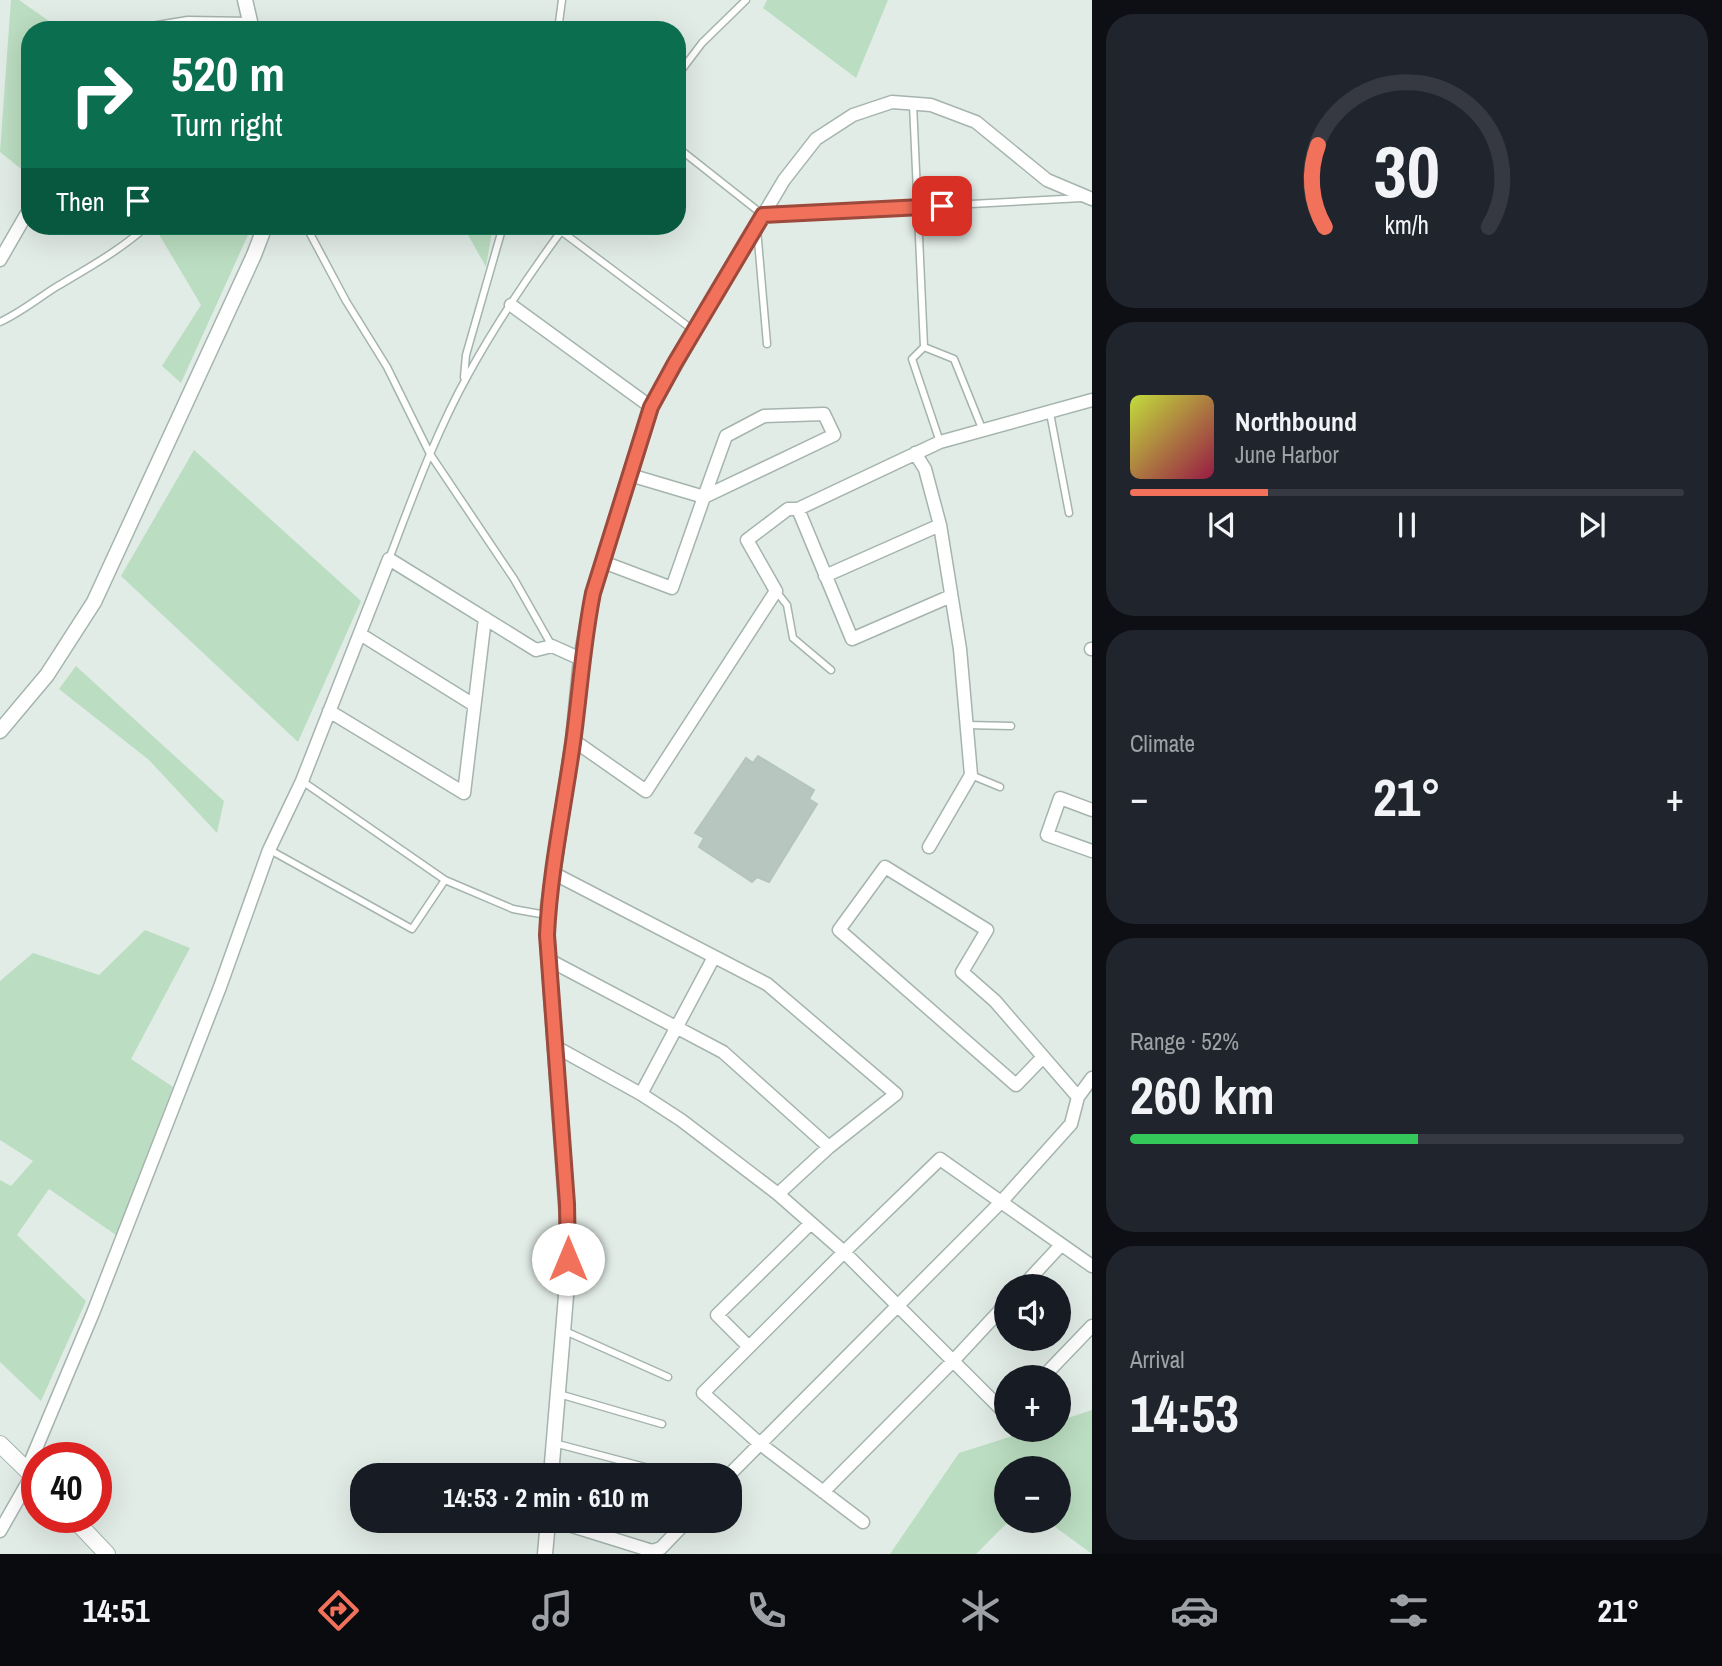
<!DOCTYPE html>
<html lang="en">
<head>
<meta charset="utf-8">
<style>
	body { margin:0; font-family:"Archivo Narrow",sans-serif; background:#20242c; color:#f1f3f6; height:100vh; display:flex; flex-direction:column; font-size:26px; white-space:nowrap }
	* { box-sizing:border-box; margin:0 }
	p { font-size:23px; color:#9ea1a6 }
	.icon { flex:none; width:38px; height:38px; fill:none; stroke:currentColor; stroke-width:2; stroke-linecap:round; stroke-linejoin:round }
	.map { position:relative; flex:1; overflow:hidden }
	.details { display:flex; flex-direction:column; gap:14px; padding:14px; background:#0d0f14; width:630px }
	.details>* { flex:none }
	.banner { position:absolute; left:21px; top:21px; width:665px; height:214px; border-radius:28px; box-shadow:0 7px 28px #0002; background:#0b6e4f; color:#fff; overflow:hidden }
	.controls { position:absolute; left:994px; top:1274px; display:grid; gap:14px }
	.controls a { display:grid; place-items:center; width:77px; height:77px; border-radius:50%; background:#171b24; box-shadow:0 7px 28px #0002; font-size:35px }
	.speed { position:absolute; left:21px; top:1442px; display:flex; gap:14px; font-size:35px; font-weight:700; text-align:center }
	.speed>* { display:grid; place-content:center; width:91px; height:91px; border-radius:50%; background:#171b24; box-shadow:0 7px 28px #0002; line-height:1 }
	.speed .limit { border:10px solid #d22; background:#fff; color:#111 }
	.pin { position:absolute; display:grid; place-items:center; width:60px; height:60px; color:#fff; margin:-30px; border-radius:14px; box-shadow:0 4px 10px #0006 }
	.me { position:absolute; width:77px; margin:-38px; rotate:0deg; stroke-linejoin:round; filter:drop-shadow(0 0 5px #0008) }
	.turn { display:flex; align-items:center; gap:24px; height:147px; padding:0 35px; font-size:32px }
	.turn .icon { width:91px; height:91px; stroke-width:2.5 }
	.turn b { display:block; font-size:49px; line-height:60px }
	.then { display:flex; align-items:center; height:66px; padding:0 35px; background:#0003; gap:14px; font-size:26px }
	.big { font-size:52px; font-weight:700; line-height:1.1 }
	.details .tile { flex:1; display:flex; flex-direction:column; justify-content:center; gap:10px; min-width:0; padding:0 24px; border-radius:28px; background:#20242c }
	.details .dial { align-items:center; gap:0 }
	.dial svg { height:182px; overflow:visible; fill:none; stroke:#363941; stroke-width:7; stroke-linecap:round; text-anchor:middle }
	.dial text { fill:#f1f3f6; stroke:none }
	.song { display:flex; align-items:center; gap:21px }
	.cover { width:84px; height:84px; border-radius:10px; background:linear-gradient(135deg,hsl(70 70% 55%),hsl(340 70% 35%)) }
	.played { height:7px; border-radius:4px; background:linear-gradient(90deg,#f1715b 25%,#363941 25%) }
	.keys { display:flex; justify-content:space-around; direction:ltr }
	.heat { display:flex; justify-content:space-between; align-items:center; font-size:38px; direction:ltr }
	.charge { height:10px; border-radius:5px; background:linear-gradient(90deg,#34c759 52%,#363941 0) }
	.trip { position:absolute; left:350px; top:1463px; width:392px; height:70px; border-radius:28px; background:#171b24; box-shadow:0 7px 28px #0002; font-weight:700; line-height:70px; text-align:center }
	.menu { display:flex; height:112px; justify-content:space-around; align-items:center; background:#090b0e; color:#9ea1a6 }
	.menu .icon { width:49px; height:49px }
	.menu .current { color:#f1715b }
	.menu b { font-size:32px; color:#f1f3f6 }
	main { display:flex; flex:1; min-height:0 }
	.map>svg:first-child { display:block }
	.green { fill:#bbddc1 }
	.building { fill:#b7c7bf; stroke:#b4c5bd; stroke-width:2 }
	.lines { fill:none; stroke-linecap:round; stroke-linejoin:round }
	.service-casing { stroke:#a5b4ad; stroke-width:9 }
	.minor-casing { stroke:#a5b4ad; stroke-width:15 }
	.tertiary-casing { stroke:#a5b4ad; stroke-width:17 }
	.secondary-casing { stroke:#a0b8ad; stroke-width:18 }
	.service { stroke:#fff; stroke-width:6 }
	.minor { stroke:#fff; stroke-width:12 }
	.tertiary { stroke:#fff; stroke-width:14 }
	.secondary { stroke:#fff; stroke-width:16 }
	.route-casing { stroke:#9d493b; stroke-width:18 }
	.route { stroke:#f1715b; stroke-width:12 }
</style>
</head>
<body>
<main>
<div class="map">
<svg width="1092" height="1554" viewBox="0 0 1092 1554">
	<rect width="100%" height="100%" fill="#e2ece6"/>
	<!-- green -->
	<path class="green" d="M11,0H19L62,30H30V176L0,152Z
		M767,0H888L856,78L763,8Z
		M154,226H252L181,383L162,366L201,305Z
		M463,226H493L486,267Z
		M194,450L361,601L298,742L121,576Z
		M76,666L224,801L217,833L149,760L59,689Z
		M145,930L190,948L131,1059L173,1087L116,1235L49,1189L17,1235L86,1301L41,1401L0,1362V1180L11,1186L33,1161L0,1140V981L33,953L99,975Z
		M1092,1410V1554L1047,1521H1059V1468H1006V1521H1009L976,1554H890L959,1453L1031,1430H1059V1421Z"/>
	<!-- building -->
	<path class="building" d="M758,756L814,790L809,799L817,804L769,882L757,877L752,882L699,847L704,838L695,833L746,758L753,763Z"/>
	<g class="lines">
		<defs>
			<path id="service" d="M558,30L562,0
				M677,76L702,43L746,0
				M913,104L924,347L954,359L983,431
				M677,147L763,215L1082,198
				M306,226L346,301L387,367L430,454L514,579L552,646
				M757,229L767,344
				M561,231L693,330
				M0,322C20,313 37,299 56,287C88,268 119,251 147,226
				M924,347L912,359L940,442
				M464,377L466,355L503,226
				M1050,413L1069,513
				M389,559C413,496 436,432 469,373C497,322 531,272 565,226
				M776,591L787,605L793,638L831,670
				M967,725L1011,726
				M971,775L1000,787
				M302,781L445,880L513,909L546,915
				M270,850L412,929L445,880
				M565,1331L668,1377
				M559,1394L662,1424
				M554,1443L645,1467"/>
			<path id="minor" d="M146,30L188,23L251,24
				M0,260L30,208
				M511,305L651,407
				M694,331L784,180L816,139L853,115L892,102L931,105L976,122L1047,180L1092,199
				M824,414L834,435L704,497L726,436L764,416Z
				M915,453L925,469L940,525L960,649L971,775L929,847
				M603,562L672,588L704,497L630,475
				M825,576L940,525
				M951,596L852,639L798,509L940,442L1092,400
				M360,634L474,705
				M1091,649H1092
				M329,711L464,793L485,618
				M573,740L646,791L776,591L747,540L788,509H798
				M1092,810L1060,798L1047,835L1092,851
				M553,873L767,984L896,1094L829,1147L778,1194
				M549,960L723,1052L829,1147
				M556,1047L641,1094L681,1120L778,1194L844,1252L1006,1414
				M1043,1057L1016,1085L839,930L885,867L987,930L962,972L995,1001L1078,1097
				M641,1094L714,957
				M1023,1286L1061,1245
				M749,1347L717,1315L811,1223
				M1043,1377L1092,1326
				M27,1470L93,1313L220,987L269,850L302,781L389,559L536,650L552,646L581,659
				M729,1475L1002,1201L1071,1124L1078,1097L1092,1078
				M823,1492L953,1361L1006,1304
				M556,1521L652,1551L661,1548L687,1521
				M863,1522L759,1443L703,1393L844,1252L940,1159L1092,1266
				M0,1531L32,1475"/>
			<path id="tertiary" d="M245,0L252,30
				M0,731L47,675L94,602L254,255L265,226
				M551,1475L567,1284L568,1233L547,935L548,907L573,740L581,659L593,593L651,407L694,331
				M545,1554L548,1521"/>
			<path id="secondary" d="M0,1444L37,1480
				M72,1517L107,1554"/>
		</defs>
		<!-- service casing -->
		<use href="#service" class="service-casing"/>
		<!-- minor casing -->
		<use href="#minor" class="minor-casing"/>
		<!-- tertiary casing -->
		<use href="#tertiary" class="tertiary-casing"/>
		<!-- secondary casing -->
		<use href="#secondary" class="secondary-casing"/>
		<!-- service -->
		<use href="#service" class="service"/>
		<!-- minor -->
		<use href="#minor" class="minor"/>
		<!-- tertiary -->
		<use href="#tertiary" class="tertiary"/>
		<!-- secondary -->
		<use href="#secondary" class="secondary"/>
	</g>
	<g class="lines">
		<defs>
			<path id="route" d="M568,1259L567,1204L547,935C550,871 564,807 573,743C580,692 583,643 593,593L651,407L675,363L763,215L942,206"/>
		</defs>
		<!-- route casing -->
		<use href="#route" class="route-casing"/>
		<!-- route -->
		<use href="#route" class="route"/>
	</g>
</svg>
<div class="controls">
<a><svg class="icon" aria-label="sound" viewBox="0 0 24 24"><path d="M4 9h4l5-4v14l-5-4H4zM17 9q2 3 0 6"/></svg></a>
<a>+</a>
<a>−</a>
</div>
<div class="speed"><div class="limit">40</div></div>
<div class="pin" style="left:942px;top:206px;background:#d93025"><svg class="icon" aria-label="arrive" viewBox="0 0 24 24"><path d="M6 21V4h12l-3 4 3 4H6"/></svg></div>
<svg class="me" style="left:568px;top:1259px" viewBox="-20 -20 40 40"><circle r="19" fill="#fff"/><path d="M0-13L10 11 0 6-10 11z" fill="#f1715b"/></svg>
<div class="trip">14:53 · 2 min · 610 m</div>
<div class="banner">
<div class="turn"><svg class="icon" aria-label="right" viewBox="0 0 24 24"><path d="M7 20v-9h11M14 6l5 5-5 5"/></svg><div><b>520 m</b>Turn right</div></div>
<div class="then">Then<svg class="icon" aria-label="arrive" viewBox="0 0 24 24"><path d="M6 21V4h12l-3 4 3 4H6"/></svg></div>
</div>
</div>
<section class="details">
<div class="tile dial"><svg viewBox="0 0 100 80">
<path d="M14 69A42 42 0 1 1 86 69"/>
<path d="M14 69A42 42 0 0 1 11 33" stroke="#f1715b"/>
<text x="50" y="56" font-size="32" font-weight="700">30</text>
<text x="50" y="72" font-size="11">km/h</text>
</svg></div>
<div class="tile">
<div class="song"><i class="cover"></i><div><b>Northbound</b><p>June Harbor</p></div></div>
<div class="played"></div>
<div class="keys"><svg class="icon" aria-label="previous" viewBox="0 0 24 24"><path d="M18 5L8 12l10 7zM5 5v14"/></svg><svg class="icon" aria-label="pause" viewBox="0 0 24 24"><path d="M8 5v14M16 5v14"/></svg><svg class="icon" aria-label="next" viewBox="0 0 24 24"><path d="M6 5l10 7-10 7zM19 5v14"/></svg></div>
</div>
<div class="tile"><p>Climate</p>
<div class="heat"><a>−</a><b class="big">21°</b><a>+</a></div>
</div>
<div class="tile"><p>Range · 52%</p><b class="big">260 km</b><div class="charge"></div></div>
<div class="tile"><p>Arrival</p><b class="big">14:53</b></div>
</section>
</main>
<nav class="menu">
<b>14:51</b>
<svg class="icon current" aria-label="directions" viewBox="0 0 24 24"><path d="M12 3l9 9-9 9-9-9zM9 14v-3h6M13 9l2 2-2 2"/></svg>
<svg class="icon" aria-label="music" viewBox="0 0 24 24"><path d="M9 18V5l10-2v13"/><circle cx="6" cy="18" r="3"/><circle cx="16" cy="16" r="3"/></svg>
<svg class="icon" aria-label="phone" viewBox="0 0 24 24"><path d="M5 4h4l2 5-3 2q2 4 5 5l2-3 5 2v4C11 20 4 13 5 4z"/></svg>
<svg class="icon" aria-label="climate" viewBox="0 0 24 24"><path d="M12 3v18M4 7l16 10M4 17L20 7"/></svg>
<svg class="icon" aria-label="car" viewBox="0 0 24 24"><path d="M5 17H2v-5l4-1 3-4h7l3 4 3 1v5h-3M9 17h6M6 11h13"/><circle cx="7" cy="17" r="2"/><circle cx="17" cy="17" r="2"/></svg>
<svg class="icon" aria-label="filters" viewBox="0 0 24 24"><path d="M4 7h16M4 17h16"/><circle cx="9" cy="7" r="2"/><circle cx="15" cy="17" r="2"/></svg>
<b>21°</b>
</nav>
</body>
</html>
